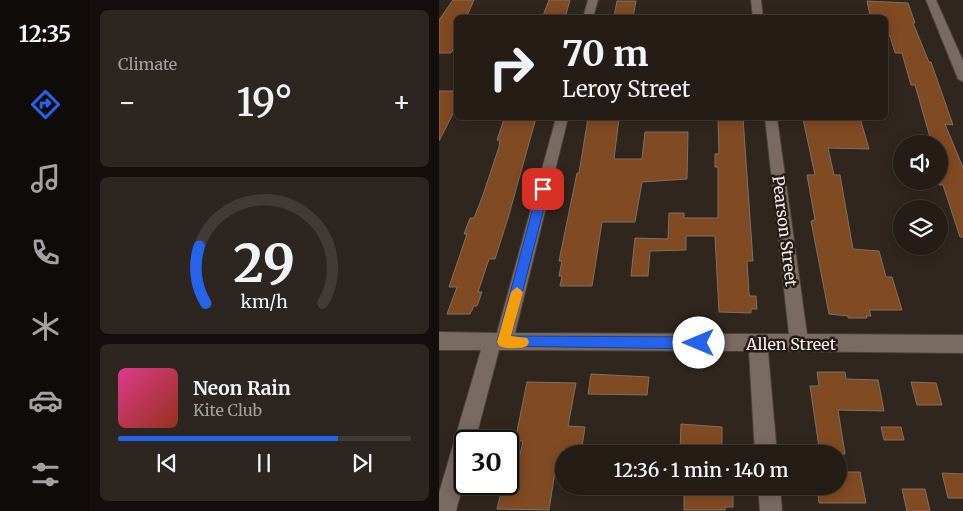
<!DOCTYPE html>
<html lang="en">
<head>
<meta charset="utf-8">
<style>
	body { margin:0; font-family:Merriweather,serif; background:#2d251f; color:#f1f3f6; height:100vh; display:flex; flex-direction:column; font-size:19px; white-space:nowrap }
	* { box-sizing:border-box; margin:0 }
	p { font-size:16px; color:#a3a1a1 }
	.icon { flex:none; width:28px; height:28px; fill:none; stroke:currentColor; stroke-width:2; stroke-linecap:round; stroke-linejoin:round }
	.map { position:relative; flex:1; overflow:hidden }
	.details { display:flex; flex-direction:column; gap:10px; padding:10px; background:#140f0c; width:349px }
	.details>* { flex:none }
	.banner { position:absolute; left:15px; top:15px; width:434px; height:105px; border-radius:8px; box-shadow:0 2px 12px #0003,0 0 0 1px #423a35; background:#251c16; color:#f1f3f6; overflow:hidden }
	.fabs { position:absolute; left:454px; top:135px; display:grid; gap:10px }
	.fabs a { display:grid; place-items:center; width:55px; height:55px; border-radius:50%; background:#251c16; box-shadow:0 2px 12px #0003,0 0 0 1px #423a35; font-size:25px }
	.speed { position:absolute; left:15px; top:430px; display:flex; gap:10px; font-size:25px; font-weight:700; text-align:center }
	.speed>* { display:grid; place-content:center; width:65px; height:65px; border-radius:50%; background:#251c16; box-shadow:0 2px 12px #0003,0 0 0 1px #423a35; line-height:1 }
	.speed .limit { border:2px solid #111; border-radius:8px; background:#fff; color:#111 }
	.pin { position:absolute; display:grid; place-items:center; width:42px; height:42px; color:#fff; margin:-21px; border-radius:10px; box-shadow:0 2px 8px #0006 }
	.me { position:absolute; width:55px; margin:-28px; rotate:270deg; stroke-linejoin:round; filter:drop-shadow(0 0 4px #0008) }
	.turn { display:flex; align-items:center; gap:18px; height:105px; padding:0 25px; font-size:22px }
	.turn .icon { width:65px; height:65px; stroke-width:2.5 }
	.turn b { display:block; font-size:35px; line-height:42px }
	.big { font-size:38px; font-weight:600; line-height:1.1 }
	.details .tile { flex:1; display:flex; flex-direction:column; justify-content:center; gap:8px; min-width:0; padding:0 18px; border-radius:8px; background:#2d251f }
	.details .dial { align-items:center; gap:0 }
	.dial svg { height:130px; overflow:visible; fill:none; stroke:#423a35; stroke-width:7; stroke-linecap:round; text-anchor:middle }
	.dial text { fill:#f1f3f6; stroke:none }
	.song { display:flex; align-items:center; gap:15px }
	.cover { width:60px; height:60px; border-radius:8px; background:linear-gradient(135deg,hsl(330 70% 55%),hsl(10 70% 35%)) }
	.played { height:5px; border-radius:2px; background:linear-gradient(90deg,#2563eb 75%,#423a35 75%) }
	.keys { display:flex; justify-content:space-around; direction:ltr }
	.heat { display:flex; justify-content:space-between; align-items:center; font-size:28px; direction:ltr }
	.trip { position:absolute; left:116px; top:445px; width:292px; height:50px; border-radius:25px; background:#251c16; box-shadow:0 2px 12px #0003,0 0 0 1px #423a35; font-weight:600; line-height:50px; text-align:center }
	main { display:flex; flex:1; min-height:0 }
	.menu { display:flex; flex-direction:column; width:90px; justify-content:space-around; align-items:center; background:#0f0b09; color:#a3a1a1 }
	.menu .icon { width:35px; height:35px }
	.menu .active { color:#2563eb }
	.menu b { font-size:22px; color:#f1f3f6 }
	.map>svg:first-child { display:block }
	.building { fill:#804a23; stroke:#7e7067 }
	.lines { fill:none; stroke-linecap:round; stroke-linejoin:round }
	.street-casing { stroke:#4a413a; stroke-width:2 }
	.street { fill:#796b62; fill-rule:evenodd }
	.route { fill:#2563eb; stroke:#184099 }
	.slow { fill:#f59e0b }
	.labels { text-anchor:middle; dominant-baseline:central; stroke-width:5; stroke-linejoin:round; paint-order:stroke }
	.street-label { font-size:16px; fill:#f9f1ec; stroke:#271c15 }
</style>
</head>
<body>
<main>
<nav class="menu">
<b>12:35</b>
<svg class="icon active" aria-label="directions" viewBox="0 0 24 24"><path d="M12 3l9 9-9 9-9-9zM9 14v-3h6M13 9l2 2-2 2"/></svg>
<svg class="icon" aria-label="music" viewBox="0 0 24 24"><path d="M9 18V5l10-2v13"/><circle cx="6" cy="18" r="3"/><circle cx="16" cy="16" r="3"/></svg>
<svg class="icon" aria-label="phone" viewBox="0 0 24 24"><path d="M5 4h4l2 5-3 2q2 4 5 5l2-3 5 2v4C11 20 4 13 5 4z"/></svg>
<svg class="icon" aria-label="climate" viewBox="0 0 24 24"><path d="M12 3v18M4 7l16 10M4 17L20 7"/></svg>
<svg class="icon" aria-label="car" viewBox="0 0 24 24"><path d="M5 17H2v-5l4-1 3-4h7l3 4 3 1v5h-3M9 17h6M6 11h13"/><circle cx="7" cy="17" r="2"/><circle cx="17" cy="17" r="2"/></svg>
<svg class="icon" aria-label="filters" viewBox="0 0 24 24"><path d="M4 7h16M4 17h16"/><circle cx="9" cy="7" r="2"/><circle cx="15" cy="17" r="2"/></svg>
</nav>
<section class="details">
<div class="tile"><p>Climate</p>
<div class="heat"><a>−</a><b class="big">19°</b><a>+</a></div>
</div>
<div class="tile dial"><svg viewBox="0 0 100 80">
<path d="M14 69A42 42 0 1 1 86 69"/>
<path d="M14 69A42 42 0 0 1 10 34" stroke="#2563eb"/>
<text x="50" y="56" font-size="32" font-weight="700">29</text>
<text x="50" y="72" font-size="11">km/h</text>
</svg></div>
<div class="tile">
<div class="song"><i class="cover"></i><div><b>Neon Rain</b><p>Kite Club</p></div></div>
<div class="played"></div>
<div class="keys"><svg class="icon" aria-label="previous" viewBox="0 0 24 24"><path d="M18 5L8 12l10 7zM5 5v14"/></svg><svg class="icon" aria-label="pause" viewBox="0 0 24 24"><path d="M8 5v14M16 5v14"/></svg><svg class="icon" aria-label="next" viewBox="0 0 24 24"><path d="M6 5l10 7-10 7zM19 5v14"/></svg></div>
</div>
</section>
<div class="map">
<svg width="525" height="511" viewBox="0 0 525 511">
	<rect width="100%" height="100%" fill="#31261e"/>
	<!-- building -->
	<path class="building" d="M14,0H35L27,18H18V43L12,53H0V20Z
		M110,0H131L126,18H103Z
		M178,1H197L194,17H175Z
		M428,1L469,3L476,23H474L490,62H492L514,125L506,124L525,170V237H521L504,185H500V144H493L476,85H472L463,53H456L451,36H446V15H431Z
		M0,91H18V106L0,141Z
		M68,118H97L69,218L56,259H50L39,292H43L38,306H35L31,314H8L18,287H10L28,234H25L31,218H35L44,195L60,147L61,140H58L65,119Z
		M149,118H180L175,159H203L206,132H249L248,179L203,182L196,222H163L153,286H121L123,276H120L123,261H120L138,173H140Z
		M282,118H304L314,261H308L310,293L311,296H317L318,309H312V313L280,312L276,236H247V250L211,251L209,276H192L196,238L229,239L230,213H245V218H279V167H276V154H280L279,119Z
		M407,118H421L430,149L389,148L395,175H401L414,249L440,251L447,277H453L463,310H430L432,316H427L428,318H409V316L390,314L372,221L376,220L368,175H376L364,119H407Z
		M378,372H406L407,379L439,380L445,411L399,410L406,454H381L371,386H380Z
		M152,374L210,377L208,395L149,394Z
		M88,382L137,383L129,426L146,427L142,453L126,452L123,465H117L110,510L58,509L64,484H69V477H76L84,441H76Z
		M472,382L497,383L503,405H478Z
		M242,424L283,427V446L267,448V452L241,451Z
		M442,427H462L465,440H445Z
		M400,472H421L427,503H380L378,486H400Z
		M503,473L525,474V498H509Z
		M245,486H294V507H286V510H245Z
		M463,489H486L491,511H468Z"/>
	<g class="lines">
		<defs>
			<path id="street" d="M149,0H159L154,18H144Z
				M312,0H322L324,18H314Z
				M487,0H497L525,63V82L519,79Z
				M117,118H129L76,333L350,334L326,118H338L368,334L525,335V353L329,351L338,454H316L310,351L60,350L36,441H26V477L17,511H0V493L42,350H0V332L58,333Z
				M319,486H341L343,511H321Z"/>
		</defs>
		<!-- street casing -->
		<use href="#street" class="street-casing"/>
		<!-- street -->
		<use href="#street" class="street"/>
	</g>
	<!-- route -->
	<path class="route" d="M104,185L110,189L72,336L260,337L265,339L267,343L265,348L260,349L60,346L58,342L99,189Z"/>
	<!-- slow -->
	<path class="slow" d="M78,287L84,292L72,336L88,338L90,342L88,346C80,349 68,349 60,346L58,342L72,292Z"/>
	<g class="labels">
		<!-- street labels -->
		<g class="street-label">
			<text transform="translate(346 231) rotate(83)">Pearson Street</text>
			<text x="352" y="344">Allen Street</text>
		</g>
	</g>
</svg>
<div class="fabs">
<a><svg class="icon" aria-label="sound" viewBox="0 0 24 24"><path d="M4 9h4l5-4v14l-5-4H4zM17 9q2 3 0 6"/></svg></a>
<a><svg class="icon" aria-label="layers" viewBox="0 0 24 24"><path d="M12 4l9 5-9 5-9-5zM3 14l9 5 9-5"/></svg></a>
</div>
<div class="speed"><div class="limit">30</div></div>
<div class="pin" style="left:104px;top:189px;background:#d93025"><svg class="icon" aria-label="arrive" viewBox="0 0 24 24"><path d="M6 21V4h12l-3 4 3 4H6"/></svg></div>
<svg class="me" style="left:260px;top:343px" viewBox="-20 -20 40 40"><circle r="19" fill="#fff"/><path d="M0-13L10 11 0 6-10 11z" fill="#2563eb"/></svg>
<div class="trip">12:36 · 1 min · 140 m</div>
<div class="banner">
<div class="turn"><svg class="icon" aria-label="right" viewBox="0 0 24 24"><path d="M7 20v-9h11M14 6l5 5-5 5"/></svg><div><b>70 m</b>Leroy Street</div></div>
</div>
</div>
</main>
</body>
</html>
